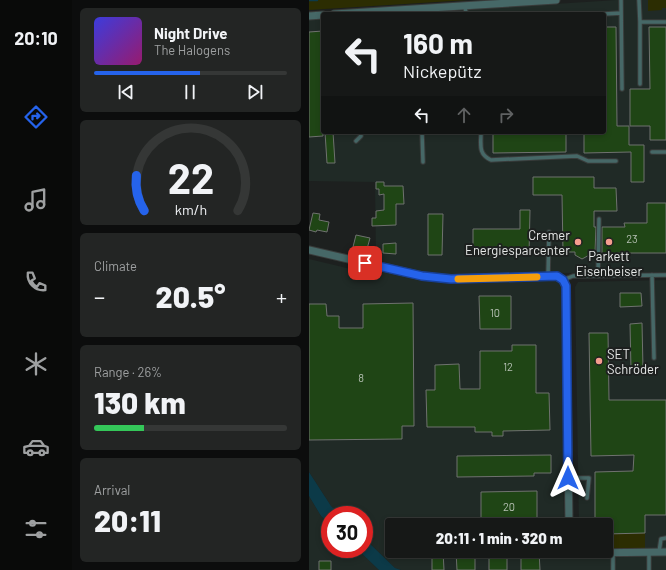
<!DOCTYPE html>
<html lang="en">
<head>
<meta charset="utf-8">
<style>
	body { margin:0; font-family:Barlow,sans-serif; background:#232524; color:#f1f3f6; height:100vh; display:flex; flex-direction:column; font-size:15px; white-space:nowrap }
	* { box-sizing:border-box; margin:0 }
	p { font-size:13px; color:#9ea0a1 }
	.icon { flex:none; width:22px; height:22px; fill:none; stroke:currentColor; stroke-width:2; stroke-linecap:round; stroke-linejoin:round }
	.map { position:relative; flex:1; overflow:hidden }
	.panel { display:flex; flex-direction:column; gap:8px; padding:8px; background:#0c0d0d; width:237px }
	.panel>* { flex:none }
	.hud { position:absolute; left:12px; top:12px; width:285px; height:122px; border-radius:4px; box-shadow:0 2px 6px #0003,0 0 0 1px #353736; background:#161817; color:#f1f3f6; overflow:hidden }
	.speed { position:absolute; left:12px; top:506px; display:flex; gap:8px; font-size:20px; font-weight:700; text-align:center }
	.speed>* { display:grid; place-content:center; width:52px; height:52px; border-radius:50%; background:#161817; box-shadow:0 2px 6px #0003,0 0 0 1px #353736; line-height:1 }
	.speed .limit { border:6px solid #d22; background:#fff; color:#111 }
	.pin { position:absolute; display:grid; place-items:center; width:34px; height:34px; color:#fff; margin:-17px; border-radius:8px; box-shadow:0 2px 6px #0006 }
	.me { position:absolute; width:44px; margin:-22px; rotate:0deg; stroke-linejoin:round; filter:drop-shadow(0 0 3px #0008) }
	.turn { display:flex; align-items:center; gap:14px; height:84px; padding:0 16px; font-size:18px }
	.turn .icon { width:52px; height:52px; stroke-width:2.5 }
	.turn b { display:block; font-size:28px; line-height:34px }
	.lanes { display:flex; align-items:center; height:38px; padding:0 16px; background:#0003; justify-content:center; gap:20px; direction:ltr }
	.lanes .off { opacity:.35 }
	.big { font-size:30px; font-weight:800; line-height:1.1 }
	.panel .widget { flex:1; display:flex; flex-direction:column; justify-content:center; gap:6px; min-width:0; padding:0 14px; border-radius:6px; background:#232524 }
	.panel .dial { align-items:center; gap:0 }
	.dial svg { height:104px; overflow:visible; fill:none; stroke:#353736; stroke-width:7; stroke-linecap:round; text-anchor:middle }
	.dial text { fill:#f1f3f6; stroke:none }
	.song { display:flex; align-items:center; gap:12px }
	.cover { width:48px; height:48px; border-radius:6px; background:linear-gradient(135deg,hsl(240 70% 55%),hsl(320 70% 35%)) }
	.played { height:4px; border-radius:2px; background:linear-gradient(90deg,#2563eb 55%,#353736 55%) }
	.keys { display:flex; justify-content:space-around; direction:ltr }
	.heat { display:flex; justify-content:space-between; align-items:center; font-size:22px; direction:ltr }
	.charge { height:6px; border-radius:3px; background:linear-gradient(90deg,#34c759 26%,#353736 0) }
	.trip { position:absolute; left:76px; top:518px; width:228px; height:40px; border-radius:4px; background:#161817; box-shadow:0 2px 6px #0003,0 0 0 1px #353736; font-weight:800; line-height:40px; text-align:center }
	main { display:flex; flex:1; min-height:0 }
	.tab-bar { display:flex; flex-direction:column; width:72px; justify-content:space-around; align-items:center; background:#090a09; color:#9ea0a1 }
	.tab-bar .icon { width:28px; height:28px }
	.tab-bar .on { color:#2563eb }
	.tab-bar b { font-size:18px; color:#f1f3f6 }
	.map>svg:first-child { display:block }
	.built { fill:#202a26 }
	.green { fill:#2c2d02 }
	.water { fill:#0c3a48 }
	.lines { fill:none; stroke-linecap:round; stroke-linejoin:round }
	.stream { stroke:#0c3a48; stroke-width:2.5 }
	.building { fill:#1f4515; stroke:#6f726f }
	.service-casing { stroke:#393c3b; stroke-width:5.5 }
	.minor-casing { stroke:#393c3b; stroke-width:9 }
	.service { stroke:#466867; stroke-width:3.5 }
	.minor { stroke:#466867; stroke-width:7 }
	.route-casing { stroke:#184099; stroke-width:10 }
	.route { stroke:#2563eb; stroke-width:7 }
	.slow { stroke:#f59e0b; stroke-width:7 }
	.poi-dot { fill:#f59d8e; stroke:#1d201f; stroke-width:1.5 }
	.labels { text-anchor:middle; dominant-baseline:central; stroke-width:4; stroke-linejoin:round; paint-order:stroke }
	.number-label { font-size:11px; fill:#b5c0b3 }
	.poi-label { font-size:13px; fill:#e7e9e8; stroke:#1d201f; text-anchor:end }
</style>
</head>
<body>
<main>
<nav class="tab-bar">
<b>20:10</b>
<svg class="icon on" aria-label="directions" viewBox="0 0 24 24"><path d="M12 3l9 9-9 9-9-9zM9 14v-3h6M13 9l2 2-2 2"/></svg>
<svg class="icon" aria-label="music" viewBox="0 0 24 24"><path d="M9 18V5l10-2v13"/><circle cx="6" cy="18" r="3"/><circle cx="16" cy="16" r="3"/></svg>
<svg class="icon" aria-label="phone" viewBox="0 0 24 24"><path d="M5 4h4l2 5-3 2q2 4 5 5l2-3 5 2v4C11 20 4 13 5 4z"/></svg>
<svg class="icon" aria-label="climate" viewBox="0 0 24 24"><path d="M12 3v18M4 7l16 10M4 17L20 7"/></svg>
<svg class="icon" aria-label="car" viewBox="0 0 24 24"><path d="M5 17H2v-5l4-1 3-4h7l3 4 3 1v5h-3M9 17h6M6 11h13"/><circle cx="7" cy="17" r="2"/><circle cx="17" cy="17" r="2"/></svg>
<svg class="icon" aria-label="filters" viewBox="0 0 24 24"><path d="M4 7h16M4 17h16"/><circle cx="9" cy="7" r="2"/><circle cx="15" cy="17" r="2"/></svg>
</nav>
<section class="panel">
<div class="widget">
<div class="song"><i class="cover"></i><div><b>Night Drive</b><p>The Halogens</p></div></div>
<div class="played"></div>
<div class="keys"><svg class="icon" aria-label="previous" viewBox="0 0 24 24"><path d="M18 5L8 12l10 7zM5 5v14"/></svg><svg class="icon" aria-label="pause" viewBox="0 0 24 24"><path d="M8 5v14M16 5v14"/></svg><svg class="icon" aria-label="next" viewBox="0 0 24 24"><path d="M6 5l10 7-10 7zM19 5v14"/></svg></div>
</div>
<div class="widget dial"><svg viewBox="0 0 100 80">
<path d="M14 69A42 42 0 1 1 86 69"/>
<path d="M14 69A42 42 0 0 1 8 42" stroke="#2563eb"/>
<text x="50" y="56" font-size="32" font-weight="700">22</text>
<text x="50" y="72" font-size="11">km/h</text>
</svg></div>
<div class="widget"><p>Climate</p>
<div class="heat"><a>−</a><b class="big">20.5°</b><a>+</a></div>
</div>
<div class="widget"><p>Range · 26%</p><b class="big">130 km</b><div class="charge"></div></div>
<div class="widget"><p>Arrival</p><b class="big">20:11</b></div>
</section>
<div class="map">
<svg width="357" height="570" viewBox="0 0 357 570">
	<rect width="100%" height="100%" fill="#1d201f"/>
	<!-- built -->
	<path class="built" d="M308,0H357V272L252,273L255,525H83V551H260L267,556L273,558L357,556V570H92L86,568L55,538V515H31L22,506L0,472V259L67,275V259L66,182L0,181V19H14V132H295V14H92Z
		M357,280V548H336V533L297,534V525H270L266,287L269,282Z
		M0,496L12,516L21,524V549H48L70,570H0Z"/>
	<!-- green -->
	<path class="green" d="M0,0H159L0,10Z
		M339,0H357V8H353V10L339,11Z
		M336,533V548L297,549V534Z"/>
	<!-- water -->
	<path class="water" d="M0,472L22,506L31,515H21V524L12,516L0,496Z
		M55,538L86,568L92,570H70L48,549H55Z"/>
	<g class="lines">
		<!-- stream -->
		<path class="stream" d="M0,0H8"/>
	</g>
	<!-- building -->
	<path class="building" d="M295,27H307L308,126H320V145H335V182H322V152L275,153V132H295Z
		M340,27H357V140H341V126H321V89H341Z
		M14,31V136L0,137V32Z
		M16,132H24L26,163H18Z
		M184,132H257V152L184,153Z
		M224,177H285V188H307L308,211H285V227H287L286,252L273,259L266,255V252H254L253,195H224Z
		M67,182H75V186H94L95,204H87V225L63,226V218H67V211L75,210V194L70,195V189H67Z
		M338,203H357V253H308V256H293V227H316L315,223H338Z
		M211,210H221L220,255H164V229H211Z
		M4,213L11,214L10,220L20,222L18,232L8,230L7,232L0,230Z
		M119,214H134L133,255H119Z
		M47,235L61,238L58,249L44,247Z
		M87,243V254L74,253V244Z
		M311,293H332L333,306L311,307Z
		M170,296H202V329H171Z
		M104,303L105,426H93V439L0,440V304H17L18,316H30V328H54V304Z
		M333,323L334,369L322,370L321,324Z
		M280,333H299L300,400H357V515H336V533L297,534V525H286V472L324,471L325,455L282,456Z
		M203,345H227V393H240L241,430L194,431V436H183V432H166V427H118L117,390H126V365L150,364L151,389H171V351H203Z
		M242,455V473H225V476L148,477V456Z
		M228,491V520L172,521V492Z
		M123,551H134L135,570H123Z
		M147,551H166V570H148Z
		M180,551H198V570H180Z
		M212,551H230L231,570H212Z
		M10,561H22V570H10Z"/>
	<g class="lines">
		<defs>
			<path id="service" d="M312,0L313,89
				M330,0L331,22
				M156,6L157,14
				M295,14L312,13
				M331,84V22H357
				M113,132L114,162
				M172,132C172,145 169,154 182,160L268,156L279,161H307
				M47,141L52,136L51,132
				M343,152H357
				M343,275L345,358
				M289,276L290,219
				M239,277L240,232
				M254,280L264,276L357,275
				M259,478H280L278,498
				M350,552L352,539L357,538
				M304,553V570
				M340,553V570"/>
			<path id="minor" d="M25,14L247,0
				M0,16L14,15
				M0,250L113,276L142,279L248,276L254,280L257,286L260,525
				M270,551L276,553L357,552"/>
		</defs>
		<!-- service casing -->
		<use href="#service" class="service-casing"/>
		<!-- minor casing -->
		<use href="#minor" class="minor-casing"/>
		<!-- service -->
		<use href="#service" class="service"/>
		<!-- minor -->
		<use href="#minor" class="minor"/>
	</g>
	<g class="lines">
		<defs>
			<path id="route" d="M56,263L113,276L142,279L248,276L254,280L257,286L259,478"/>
		</defs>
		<!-- route casing -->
		<use href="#route" class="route-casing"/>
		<!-- route -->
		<use href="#route" class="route"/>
		<!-- slow -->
		<path class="slow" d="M149,279L228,277"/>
	</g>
	<!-- markers -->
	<g class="poi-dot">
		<circle cx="269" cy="242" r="4"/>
		<circle cx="300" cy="242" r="4"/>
		<circle cx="290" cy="361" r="4"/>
	</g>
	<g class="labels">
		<!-- number labels -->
		<g class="number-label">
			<text x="323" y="238">23</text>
			<text x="186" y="312">10</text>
			<text x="199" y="366">12</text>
			<text x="52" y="377">8</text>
			<text x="200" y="506">20</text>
		</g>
		<!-- poi labels -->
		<g class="poi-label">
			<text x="261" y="235">Cremer<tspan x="261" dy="15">Energiesparcenter</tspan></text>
			<text x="300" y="256" text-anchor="middle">Parkett<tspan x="300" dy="15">Eisenbeiser</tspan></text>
			<text x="298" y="354" text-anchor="start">SET<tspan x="298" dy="15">Schröder</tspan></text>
		</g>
	</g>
</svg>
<div class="speed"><div class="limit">30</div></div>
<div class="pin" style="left:56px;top:263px;background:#d93025"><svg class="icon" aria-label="arrive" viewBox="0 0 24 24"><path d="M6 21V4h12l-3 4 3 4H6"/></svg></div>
<svg class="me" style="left:259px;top:478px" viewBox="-20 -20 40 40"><path d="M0-17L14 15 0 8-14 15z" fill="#2563eb" stroke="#fff" stroke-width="4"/></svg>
<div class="trip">20:11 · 1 min · 320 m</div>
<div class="hud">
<div class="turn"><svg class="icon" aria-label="left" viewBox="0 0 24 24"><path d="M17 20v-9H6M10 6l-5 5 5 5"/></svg><div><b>160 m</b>Nickepütz</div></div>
<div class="lanes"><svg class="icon" aria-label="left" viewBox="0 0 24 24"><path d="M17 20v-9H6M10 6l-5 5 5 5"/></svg><svg class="icon off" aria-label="ahead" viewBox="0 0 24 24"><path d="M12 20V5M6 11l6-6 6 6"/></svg><svg class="icon off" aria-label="right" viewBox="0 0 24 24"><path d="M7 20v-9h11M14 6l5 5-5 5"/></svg></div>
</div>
</div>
</main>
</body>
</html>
